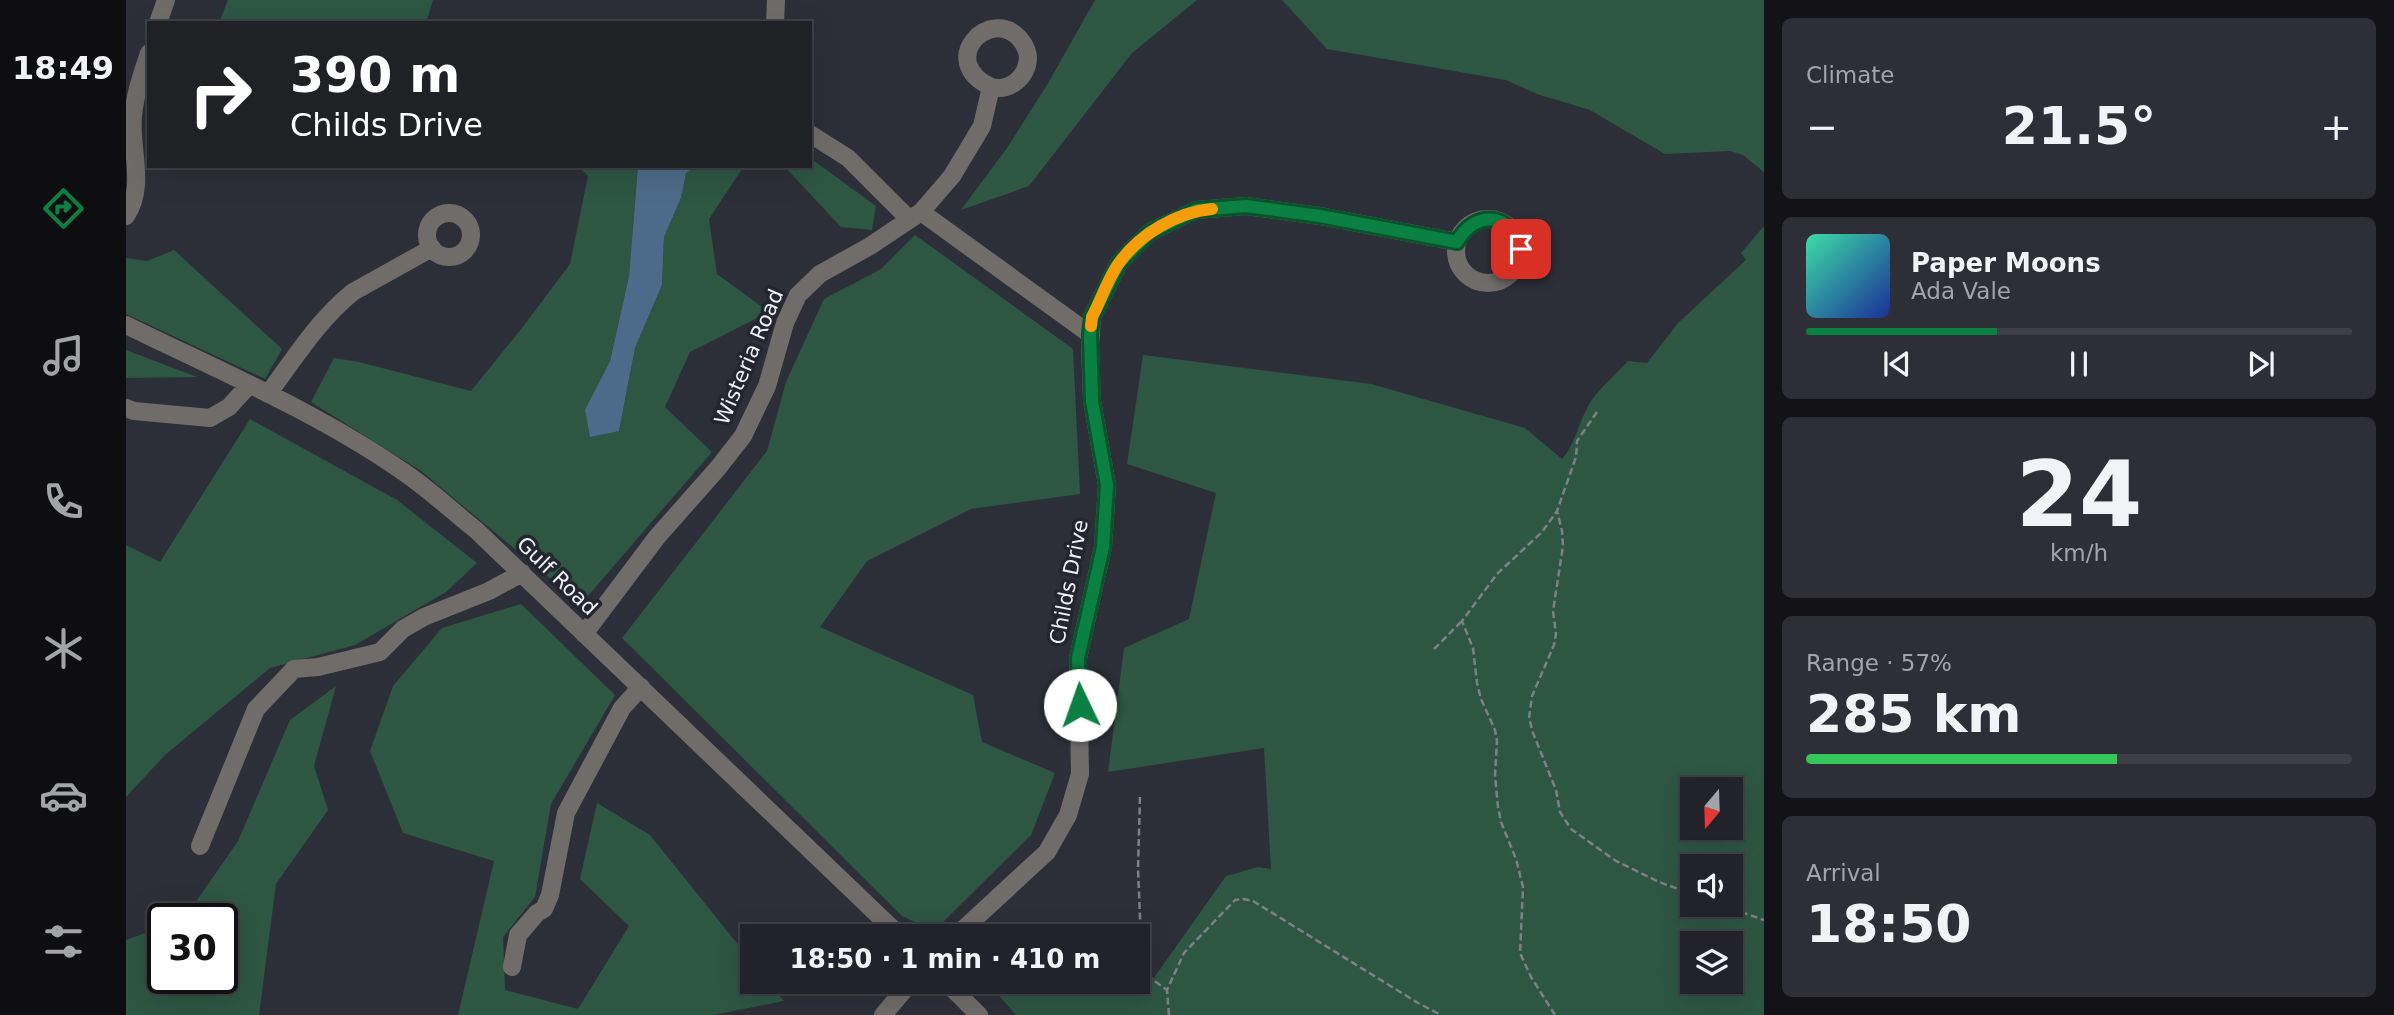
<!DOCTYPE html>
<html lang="en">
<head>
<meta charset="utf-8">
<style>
	body { margin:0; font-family:"DejaVu Sans",sans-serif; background:#2e2f36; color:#f1f3f6; height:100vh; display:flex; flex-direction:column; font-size:26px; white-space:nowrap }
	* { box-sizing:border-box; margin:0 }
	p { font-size:23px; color:#a2a4a8 }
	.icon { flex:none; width:38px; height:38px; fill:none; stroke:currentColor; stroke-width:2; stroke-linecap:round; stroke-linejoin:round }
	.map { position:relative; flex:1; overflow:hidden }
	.panel { display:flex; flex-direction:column; gap:18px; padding:18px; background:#131317; width:630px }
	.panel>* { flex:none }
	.top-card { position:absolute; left:21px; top:21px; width:665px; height:147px; border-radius:0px; box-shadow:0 7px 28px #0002,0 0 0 2px #3f4047; background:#202124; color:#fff; overflow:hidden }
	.needle { width:46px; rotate:199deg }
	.fabs { position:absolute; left:1554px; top:777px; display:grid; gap:14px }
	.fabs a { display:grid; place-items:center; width:63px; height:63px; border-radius:0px; background:#22232a; box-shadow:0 7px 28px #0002,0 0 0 2px #3f4047; font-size:35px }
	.speed { position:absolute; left:21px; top:903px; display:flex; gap:14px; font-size:35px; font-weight:700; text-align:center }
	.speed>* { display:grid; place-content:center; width:91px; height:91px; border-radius:50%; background:#22232a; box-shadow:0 7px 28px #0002,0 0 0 2px #3f4047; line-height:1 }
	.speed .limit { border:4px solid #111; border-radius:10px; background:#fff; color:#111 }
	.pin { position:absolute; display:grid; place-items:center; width:60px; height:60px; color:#fff; margin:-30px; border-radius:14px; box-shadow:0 4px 10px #0006 }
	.me { position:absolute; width:77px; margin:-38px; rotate:357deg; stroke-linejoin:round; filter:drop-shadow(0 0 5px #0008) }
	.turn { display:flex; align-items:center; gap:24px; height:147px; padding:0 28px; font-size:32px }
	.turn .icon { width:91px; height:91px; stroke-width:2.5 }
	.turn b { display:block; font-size:49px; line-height:60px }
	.big { font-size:52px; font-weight:800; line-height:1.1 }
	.panel .card { flex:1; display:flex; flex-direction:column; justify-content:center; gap:10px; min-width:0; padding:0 24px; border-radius:10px; background:#2e2f36 }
	.panel .dial { align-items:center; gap:0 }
	.dial b { font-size:91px; line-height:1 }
	.song { display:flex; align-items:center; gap:21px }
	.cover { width:84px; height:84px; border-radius:10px; background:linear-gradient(135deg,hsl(160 70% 55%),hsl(230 70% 35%)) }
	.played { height:7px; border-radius:4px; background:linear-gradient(90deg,#0b8043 35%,#3f4047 35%) }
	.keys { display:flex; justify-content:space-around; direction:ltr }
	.heat { display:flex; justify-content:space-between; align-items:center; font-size:38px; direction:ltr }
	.charge { height:10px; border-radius:5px; background:linear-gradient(90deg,#34c759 57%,#3f4047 0) }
	.trip { position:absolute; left:614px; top:924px; width:410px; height:70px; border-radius:0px; background:#22232a; box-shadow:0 7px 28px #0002,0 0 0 2px #3f4047; font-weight:800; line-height:70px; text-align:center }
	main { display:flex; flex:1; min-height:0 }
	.tab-bar { display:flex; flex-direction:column; width:126px; justify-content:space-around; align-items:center; background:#0e0e11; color:#a2a4a8 }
	.tab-bar .icon { width:49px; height:49px }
	.tab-bar .current { color:#0b8043 }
	.tab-bar b { font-size:32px; color:#f1f3f6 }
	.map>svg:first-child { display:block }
	.green { fill:#2d5643; fill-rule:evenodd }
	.water { fill:#4c6b8a }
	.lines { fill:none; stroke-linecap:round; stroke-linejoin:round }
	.path { stroke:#7e8087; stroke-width:2.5; stroke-dasharray:7 3.5; stroke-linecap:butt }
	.minor { stroke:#706c69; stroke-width:18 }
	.route-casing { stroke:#07532c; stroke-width:18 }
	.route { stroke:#0b8043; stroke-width:12 }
	.slow { stroke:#f59e0b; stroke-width:12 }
	.labels { text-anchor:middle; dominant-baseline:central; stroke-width:7; stroke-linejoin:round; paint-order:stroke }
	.street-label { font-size:21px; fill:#eff1f6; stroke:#23262e }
</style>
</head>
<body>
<main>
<nav class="tab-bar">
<b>18:49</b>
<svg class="icon current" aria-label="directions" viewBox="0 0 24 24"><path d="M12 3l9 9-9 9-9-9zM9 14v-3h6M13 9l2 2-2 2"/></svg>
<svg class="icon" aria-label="music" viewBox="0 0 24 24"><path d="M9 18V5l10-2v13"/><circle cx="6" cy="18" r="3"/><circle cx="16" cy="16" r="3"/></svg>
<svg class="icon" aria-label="phone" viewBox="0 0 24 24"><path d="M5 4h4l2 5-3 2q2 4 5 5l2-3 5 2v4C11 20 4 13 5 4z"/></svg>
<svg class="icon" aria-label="climate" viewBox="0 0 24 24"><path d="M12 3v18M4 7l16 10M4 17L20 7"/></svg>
<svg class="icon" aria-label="car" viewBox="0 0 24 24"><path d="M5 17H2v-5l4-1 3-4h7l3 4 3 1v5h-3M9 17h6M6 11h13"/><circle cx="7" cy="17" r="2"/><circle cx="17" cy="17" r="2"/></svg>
<svg class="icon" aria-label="filters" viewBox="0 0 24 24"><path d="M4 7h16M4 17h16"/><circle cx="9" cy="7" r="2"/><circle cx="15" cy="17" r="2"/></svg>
</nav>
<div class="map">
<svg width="1638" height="1015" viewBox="0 0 1638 1015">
	<rect width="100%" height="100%" fill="#2d2f38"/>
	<!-- green -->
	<path class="green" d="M102,0H307L300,23H93Z
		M969,0H1071L1006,53L903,186L835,210L881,148L921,85Z
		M1156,0H1638V172L1617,155L1604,151L1539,154L1464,110L1411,94L1380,80L1201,49Z
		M684,158L750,206L746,230L715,227L658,166H684Z
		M452,166H512L503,276L484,361L460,410L493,431L509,348L536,285L538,237L555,198L560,172L570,166H618L583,219L591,274L643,312L564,352L539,407L586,452L455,604L295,471L185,402L208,358L233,362L345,391L396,328L444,264L462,176Z
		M1638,226V1015H890L861,982H1012V972L1025,982L1100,876L1132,867L1145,869L1138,748L982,772L998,648L1063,619L1090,493L1001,464L1017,355L1245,384L1399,428L1436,459C1448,447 1454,418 1465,401C1475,387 1490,374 1502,361L1521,363L1552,323L1620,260L1615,253ZM1566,789H1605V828H1566ZM1566,866H1605V905H1566ZM1566,943H1605V982H1566Z
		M789,235L947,349L954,494L845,509L741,561L694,627L847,695L856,742L929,773L905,835L808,931L776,916L496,638L641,451L660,382L698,299L755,269Z
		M48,250L156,349L139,379L0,314V258L21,261Z
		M0,350L71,377L0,378Z
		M124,419L271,500L351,563L320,592L229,645L144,668L39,755L0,797V545L34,562Z
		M395,604L489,695L425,804L409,897L377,937L379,990L452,1009L503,926L454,879L471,803L524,835L626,962V982H643L658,1001L588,1015H332L368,861L277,833L244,751L267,686L316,628Z
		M210,686L188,766L202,810L150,884L133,1015H0V940L37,927V978H96V919H58L112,841L164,720Z"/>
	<!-- water -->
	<path class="water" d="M512,166H570L560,173L555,198L538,237L536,285L509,348L493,431L464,437L459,410L484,361L503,276Z"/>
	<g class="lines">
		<!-- path -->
		<path class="path" d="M1471,412L1451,441L1450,457L1431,511L1436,531L1437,546L1427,611L1430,634L1428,645L1406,696L1403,718L1407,733L1430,790L1434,812L1445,829L1490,861L1533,882L1566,894
			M1308,649L1335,622
			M1014,797L1012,868L1016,967L1019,975
			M1595,905L1638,920
			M1012,969L1041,990
			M1043,1015L1041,990L1058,953L1109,900L1117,899L1127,901L1292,1003L1315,1015
			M1429,1015L1405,977L1394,953L1397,887L1390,859L1375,822L1372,807L1369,776L1371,741L1369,730L1355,699L1351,683L1347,648L1336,621L1371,574L1416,532L1431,511"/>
		<!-- minor -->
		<path class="minor" d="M32,23L40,0
			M649,23L650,0
			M684,134L722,158L783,219
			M795,212L965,335
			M301 235a22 22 0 1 1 44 0a22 22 0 1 1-44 0Z
			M0,216C20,186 4,150 7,116C9,94 16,74 23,53
			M1330 251a32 32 0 1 1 64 0a32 32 0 1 1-64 0Z
			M0,325C94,371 193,413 279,473C304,490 326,511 350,530L774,936
			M142,394C168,359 193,319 227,292L306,248
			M0,408L8,411L84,418L103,407L123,385
			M458,634L531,537L592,468L617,436L641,386L659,323L672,295L694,274L744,246L795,212L826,176L856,126L865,87C884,92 901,77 902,58C902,51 898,44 894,39C864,5 810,61 865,87
			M74,846L130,709L168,669L192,667L254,652L277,629L298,617L363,591L396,573
			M830,936L921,852L942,815L954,774L952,658L977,547L981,485L966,401L964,346L966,317L993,263L1024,232L1070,210L1120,206L1194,216L1331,242
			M386,967L392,935L411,913L418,909L424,895L440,813L496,708L515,687
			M820,982L853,1015
			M757,1015L785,982"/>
	</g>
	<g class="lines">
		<defs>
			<path id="route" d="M954,705L952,658L977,547L981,485L966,401L964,335L966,317L993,263L1024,232L1070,210L1120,206L1194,216L1331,242C1349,209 1386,213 1395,249"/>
		</defs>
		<!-- route casing -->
		<use href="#route" class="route-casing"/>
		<!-- route -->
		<use href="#route" class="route"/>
		<!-- slow -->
		<path class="slow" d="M965,326L966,317C975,300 982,278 993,263C1014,234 1051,212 1086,209"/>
	</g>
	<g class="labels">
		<!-- street labels -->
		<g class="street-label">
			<text transform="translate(623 357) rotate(-67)">Wisteria Road</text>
			<text transform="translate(431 576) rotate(44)">Gulf Road</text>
			<text transform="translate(943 582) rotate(-79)">Childs Drive</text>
		</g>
	</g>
</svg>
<div class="fabs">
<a><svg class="needle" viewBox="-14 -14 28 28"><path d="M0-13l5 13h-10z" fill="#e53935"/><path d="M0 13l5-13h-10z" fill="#a2a4a8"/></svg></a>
<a><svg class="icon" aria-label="sound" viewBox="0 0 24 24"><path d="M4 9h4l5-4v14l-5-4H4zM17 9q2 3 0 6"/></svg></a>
<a><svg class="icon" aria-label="layers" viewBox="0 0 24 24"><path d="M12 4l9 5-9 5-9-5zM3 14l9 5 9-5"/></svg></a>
</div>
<div class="speed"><div class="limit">30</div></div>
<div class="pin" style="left:1395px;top:249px;background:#d93025"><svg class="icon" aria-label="arrive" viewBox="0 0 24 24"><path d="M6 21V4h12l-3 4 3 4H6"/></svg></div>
<svg class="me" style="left:954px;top:705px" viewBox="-20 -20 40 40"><circle r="19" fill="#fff"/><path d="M0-13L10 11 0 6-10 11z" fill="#0b8043"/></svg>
<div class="trip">18:50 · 1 min · 410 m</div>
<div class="top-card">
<div class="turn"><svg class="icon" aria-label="right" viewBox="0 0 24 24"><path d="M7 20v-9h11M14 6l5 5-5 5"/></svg><div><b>390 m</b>Childs Drive</div></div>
</div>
</div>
<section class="panel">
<div class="card"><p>Climate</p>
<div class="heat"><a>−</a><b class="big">21.5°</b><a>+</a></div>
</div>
<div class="card">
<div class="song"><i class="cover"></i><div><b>Paper Moons</b><p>Ada Vale</p></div></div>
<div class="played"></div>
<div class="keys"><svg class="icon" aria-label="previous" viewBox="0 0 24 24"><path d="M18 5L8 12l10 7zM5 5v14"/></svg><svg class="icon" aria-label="pause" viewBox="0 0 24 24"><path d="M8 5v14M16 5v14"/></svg><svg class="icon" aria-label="next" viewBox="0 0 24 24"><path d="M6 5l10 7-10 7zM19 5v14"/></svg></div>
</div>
<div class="card dial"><b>24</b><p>km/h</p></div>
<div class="card"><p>Range · 57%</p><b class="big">285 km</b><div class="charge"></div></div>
<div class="card"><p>Arrival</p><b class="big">18:50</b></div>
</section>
</main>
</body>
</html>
